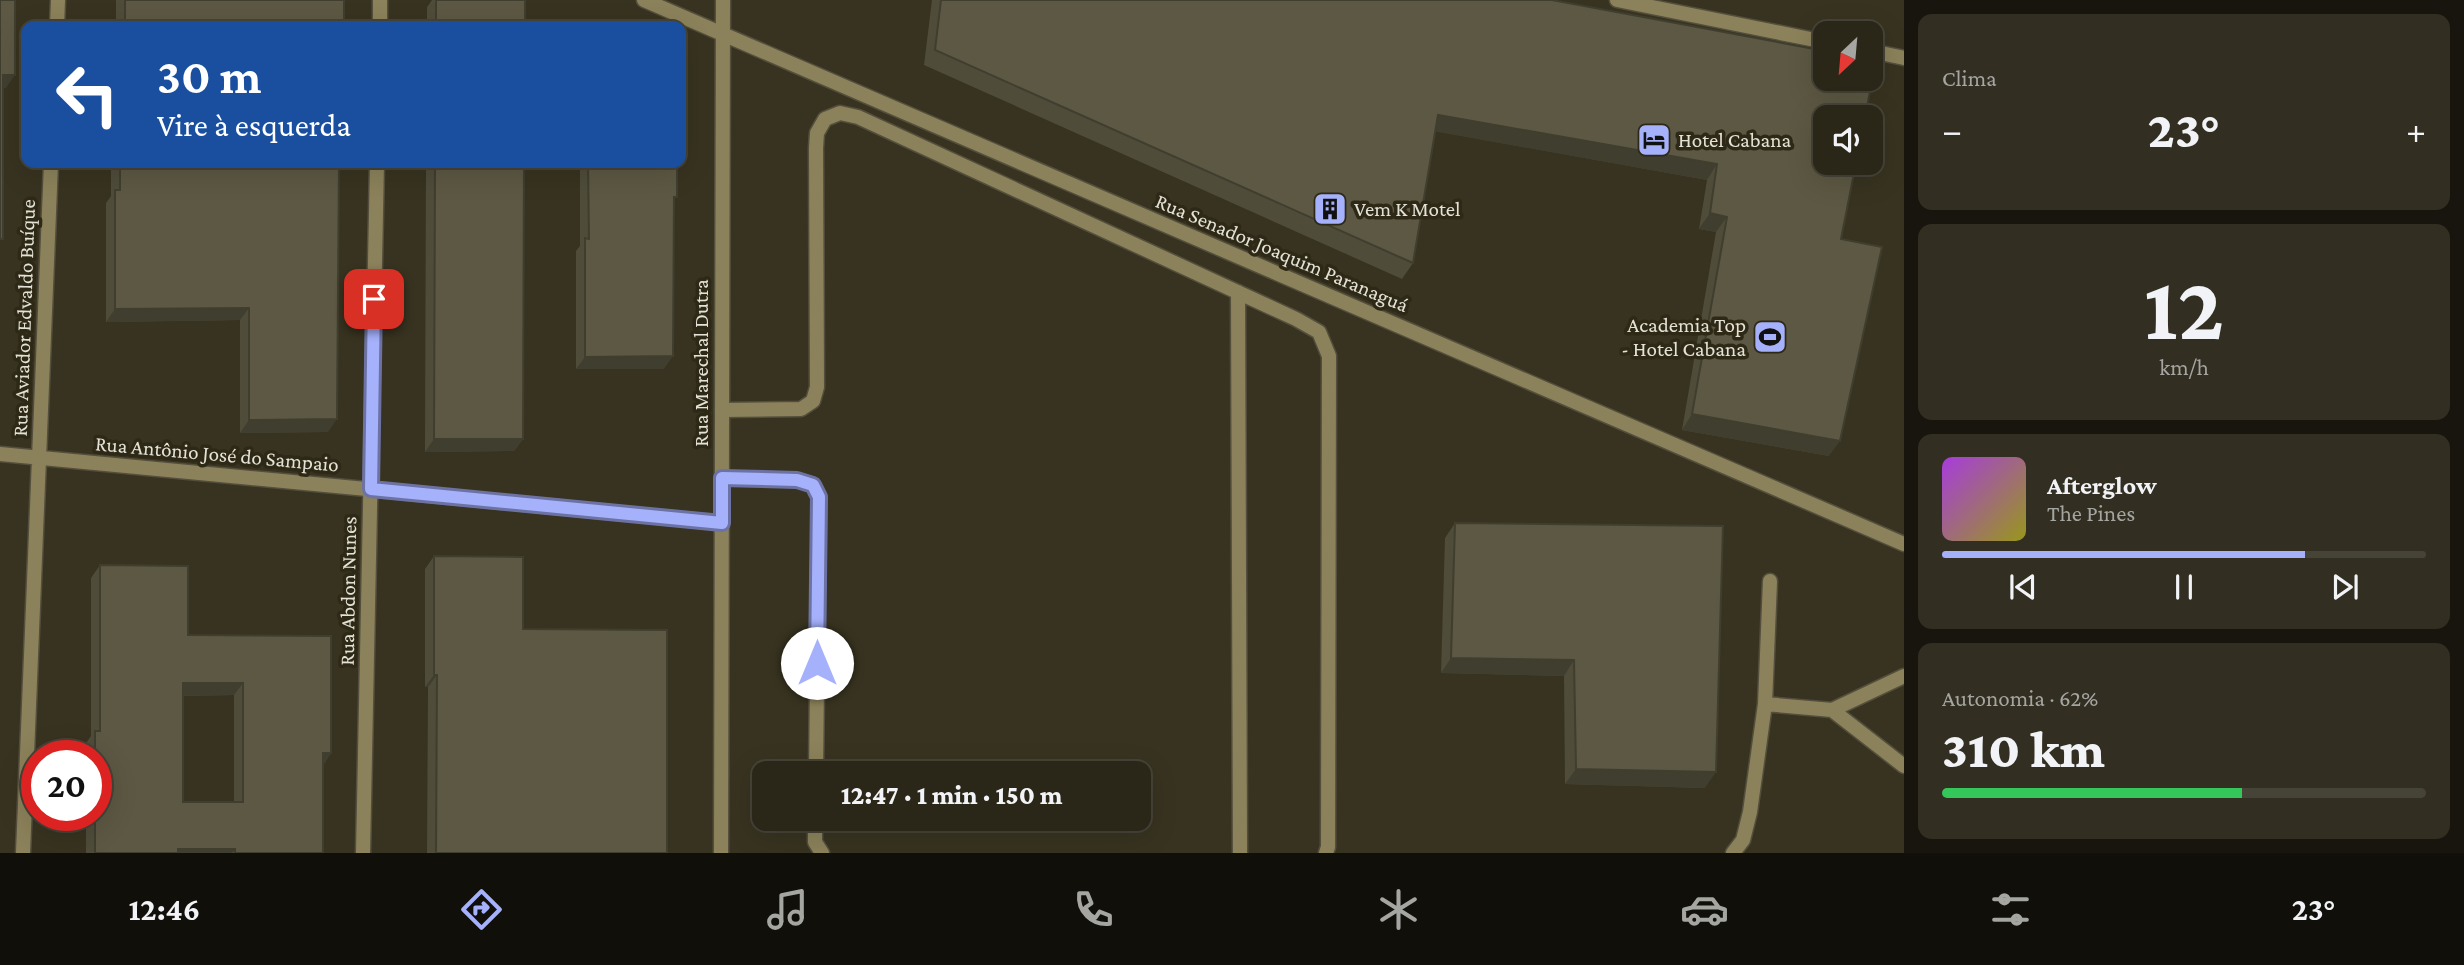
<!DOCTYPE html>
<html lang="pt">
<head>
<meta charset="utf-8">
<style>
	body { margin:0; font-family:"Crimson Pro",serif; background:#322e21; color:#f1f3f6; height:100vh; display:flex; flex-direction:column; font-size:26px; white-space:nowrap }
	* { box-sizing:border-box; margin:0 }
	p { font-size:23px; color:#a5a5a2 }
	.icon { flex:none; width:38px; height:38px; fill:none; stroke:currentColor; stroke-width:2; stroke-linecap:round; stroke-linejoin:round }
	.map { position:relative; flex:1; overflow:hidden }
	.side { display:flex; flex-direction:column; gap:14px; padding:14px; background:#17150d; width:560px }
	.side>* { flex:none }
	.guide { position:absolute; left:21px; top:21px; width:665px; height:147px; border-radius:14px; box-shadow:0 7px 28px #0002,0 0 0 2px #464337; background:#1a4fa0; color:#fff; overflow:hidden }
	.needle { width:46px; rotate:206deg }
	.buttons { position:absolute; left:1813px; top:21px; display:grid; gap:14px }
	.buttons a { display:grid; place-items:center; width:70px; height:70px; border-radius:14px; background:#2a2618; box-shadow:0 7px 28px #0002,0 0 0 2px #464337; font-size:35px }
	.speed { position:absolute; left:21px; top:740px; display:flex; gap:14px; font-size:35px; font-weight:700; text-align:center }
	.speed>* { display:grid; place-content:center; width:91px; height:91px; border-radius:50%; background:#2a2618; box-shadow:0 7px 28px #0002,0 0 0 2px #464337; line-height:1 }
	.speed .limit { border:10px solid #d22; background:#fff; color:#111 }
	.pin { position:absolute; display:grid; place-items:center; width:60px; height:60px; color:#fff; margin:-30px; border-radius:14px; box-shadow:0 4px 10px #0006 }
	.me { position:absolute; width:77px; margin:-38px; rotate:0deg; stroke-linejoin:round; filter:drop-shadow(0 0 5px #0008) }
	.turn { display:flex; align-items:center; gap:24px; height:147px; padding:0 21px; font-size:32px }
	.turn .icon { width:91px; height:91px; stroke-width:2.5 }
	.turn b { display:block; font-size:49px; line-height:60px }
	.big { font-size:52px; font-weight:800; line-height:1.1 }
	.side .tile { flex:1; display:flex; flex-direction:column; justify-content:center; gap:10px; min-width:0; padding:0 24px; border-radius:14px; background:#322e21 }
	.side .dial { align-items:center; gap:0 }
	.dial b { font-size:91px; line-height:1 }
	.song { display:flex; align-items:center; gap:21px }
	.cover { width:84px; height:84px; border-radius:10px; background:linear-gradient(135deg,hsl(280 70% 55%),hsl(60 70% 35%)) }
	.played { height:7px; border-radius:4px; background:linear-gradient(90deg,#a6b1fc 75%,#464337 75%) }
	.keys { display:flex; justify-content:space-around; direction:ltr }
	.heat { display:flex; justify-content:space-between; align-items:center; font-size:38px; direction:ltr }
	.charge { height:10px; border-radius:5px; background:linear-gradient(90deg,#34c759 62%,#464337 0) }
	.trip { position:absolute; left:752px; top:761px; width:399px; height:70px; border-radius:14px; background:#2a2618; box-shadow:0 7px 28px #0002,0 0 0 2px #464337; font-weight:800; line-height:70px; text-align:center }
	.dock { display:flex; height:112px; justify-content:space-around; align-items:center; background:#110f0a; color:#a5a5a2 }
	.dock .icon { width:49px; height:49px }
	.dock .selected { color:#a6b1fc }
	.dock b { font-size:32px; color:#f1f3f6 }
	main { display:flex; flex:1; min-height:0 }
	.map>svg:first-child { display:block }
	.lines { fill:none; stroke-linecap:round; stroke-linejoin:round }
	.lane-casing { stroke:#544f3d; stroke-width:17 }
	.street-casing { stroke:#544f3d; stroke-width:17 }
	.lane { stroke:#8b825b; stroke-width:14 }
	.street { stroke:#8b825b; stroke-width:14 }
	.wall { fill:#4f4c3a; fill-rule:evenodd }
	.shaded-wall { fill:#403e2f }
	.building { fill:#5c5843; stroke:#403e2f; stroke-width:2; fill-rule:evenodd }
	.route-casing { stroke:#6c73a4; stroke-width:18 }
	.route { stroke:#a6b1fc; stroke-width:12 }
	.labels { text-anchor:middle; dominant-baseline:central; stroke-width:7; stroke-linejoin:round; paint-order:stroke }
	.poi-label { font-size:21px; fill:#e4e2d6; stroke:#2e2916; text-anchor:start }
	.street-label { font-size:21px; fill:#e4e2d6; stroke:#2e2916 }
</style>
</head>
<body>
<main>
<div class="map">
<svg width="1904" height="853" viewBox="0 0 1904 853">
	<rect width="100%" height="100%" fill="#383320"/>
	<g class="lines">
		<defs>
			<path id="lane" d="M1238,292L1240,853
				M722,410L801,409L813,401L817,387L816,148L817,133L825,119L840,113L858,117L1296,319L1319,332L1329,356L1328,847L1326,853
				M722,478L797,480L813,485L819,497L816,774
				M1765,704L1832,710L1904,676
				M1832,710L1904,766
				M815,819V842L822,853
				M1733,853L1743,840L1750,812L1765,704L1770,581"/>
			<path id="street" d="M644,0L1904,544
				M1617,0L1825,42
				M57,26L58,0
				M380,26V0
				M1871,51L1904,58
				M0,454L722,523
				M23,853L51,163
				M363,853L377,163
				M721,853L723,0"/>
		</defs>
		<!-- lane casing -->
		<use href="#lane" class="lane-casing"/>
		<!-- street casing -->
		<use href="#street" class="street-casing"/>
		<!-- lane -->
		<use href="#lane" class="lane"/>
		<!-- street -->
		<use href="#street" class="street"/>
	</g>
	<!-- wall -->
	<path class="wall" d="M116,0H344V26H116Z
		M432,0H525V26H427V7Z
		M932,0H1552L1841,239L1829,456L1682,430L1716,232L1699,229L1707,180L1435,131L1413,263L1402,279L924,65Z
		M111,163H339L328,432L240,433V320L106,322V203L111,196Z
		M426,163H524L523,439L514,451L425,452Z
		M580,163H677L664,369H576V251L580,246Z
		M1455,523L1705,788L1565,784L1564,676L1441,673L1445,538Z
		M434,556L523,629L667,853H427L428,687H425V569Z
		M100,565L188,635L331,753L323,765V853H86V816H96V756H86V743L91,736V578ZM234,695V802H183V696Z"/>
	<!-- shaded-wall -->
	<path class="shaded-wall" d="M3,75H15L6,88H0Z
		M1438,115L1717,164L1707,180L1427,130Z
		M1710,213L1727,217L1716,232L1699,229Z
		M249,308L240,320L106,322L115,309Z
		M673,356L664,369H576L585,357Z
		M1692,414L1840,441L1829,456L1682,430Z
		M337,419L328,432L240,433L249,420Z
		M434,439H523L514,451L425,452Z
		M1451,658L1574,660L1564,676L1441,673Z
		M434,675H437L428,687H425Z
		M183,683H243L234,695L174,696Z
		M323,753H331L323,766Z
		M1576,769L1716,772L1705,788L1565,784Z
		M178,849H235L232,853H175Z"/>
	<!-- building -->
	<path class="building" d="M0,0H15V75H3V239H0Z
		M125,0H344V26H125Z
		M436,0H525V26H436Z
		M941,0H1552L1825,51V79H1871V60L1876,61L1865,117H1825V163H1856L1841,239L1882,247L1840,441L1692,414L1727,217L1710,213L1717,164L1438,115L1413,263L935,50Z
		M120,163H339L337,419L249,420V308L115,309V190H120Z
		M435,163H524L523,439H434Z
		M588,163H677V197H674L673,356L585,357V238L589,239Z
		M1455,523L1723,526L1716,772L1576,769L1574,660L1451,658Z
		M434,556L523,557V629L667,630V853H436L437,675H434Z
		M100,565L188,566V635L331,636V753H323V853H235V849H178V853H95V816H96V756H95V731H100ZM183,683H243V802H183Z"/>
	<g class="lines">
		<defs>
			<path id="route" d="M374,299L371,489L722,523V478L797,480L813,485L819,497L817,663"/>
		</defs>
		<!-- route casing -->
		<use href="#route" class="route-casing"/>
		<!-- route -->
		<use href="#route" class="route"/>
	</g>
	<!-- icons -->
	<defs>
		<symbol id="hotel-square" viewBox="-11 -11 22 22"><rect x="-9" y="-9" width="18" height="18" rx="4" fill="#a6b1fc" stroke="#2e2916"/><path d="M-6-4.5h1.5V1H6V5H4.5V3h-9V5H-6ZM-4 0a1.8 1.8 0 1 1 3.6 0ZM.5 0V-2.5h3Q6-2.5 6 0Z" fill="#111"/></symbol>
		<symbol id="building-square" viewBox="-11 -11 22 22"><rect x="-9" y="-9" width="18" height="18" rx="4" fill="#a6b1fc" stroke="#2e2916"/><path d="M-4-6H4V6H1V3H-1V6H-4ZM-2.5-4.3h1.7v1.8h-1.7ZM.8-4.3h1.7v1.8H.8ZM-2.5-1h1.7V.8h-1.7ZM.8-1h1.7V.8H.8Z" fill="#111"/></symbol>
		<symbol id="stadium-square" viewBox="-11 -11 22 22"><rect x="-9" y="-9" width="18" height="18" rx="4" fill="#a6b1fc" stroke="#2e2916"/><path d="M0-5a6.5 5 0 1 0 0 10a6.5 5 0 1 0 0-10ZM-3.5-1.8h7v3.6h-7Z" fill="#111"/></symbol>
	</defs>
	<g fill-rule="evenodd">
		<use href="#hotel-square" x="1635" y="121" width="38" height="38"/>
		<use href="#building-square" x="1311" y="190" width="38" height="38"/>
		<use href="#stadium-square" x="1751" y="318" width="38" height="38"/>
	</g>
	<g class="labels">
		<!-- poi labels -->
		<g class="poi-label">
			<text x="1678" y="140">Hotel Cabana</text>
			<text x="1354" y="209">Vem K Motel</text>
			<text x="1746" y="325" text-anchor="end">Academia Top<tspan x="1746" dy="24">- Hotel Cabana</tspan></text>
		</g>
		<!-- street labels -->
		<g class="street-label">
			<text transform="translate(1282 253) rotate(23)">Rua Senador Joaquim Paranaguá</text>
			<text transform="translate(24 318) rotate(-88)">Rua Aviador Edvaldo Buíque</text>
			<text transform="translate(701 363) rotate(-90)">Rua Marechal Dutra</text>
			<text transform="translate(217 454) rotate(5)">Rua Antônio José do Sampaio</text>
			<text transform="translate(348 591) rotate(-89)">Rua Abdon Nunes</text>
		</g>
	</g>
</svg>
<div class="buttons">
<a><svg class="needle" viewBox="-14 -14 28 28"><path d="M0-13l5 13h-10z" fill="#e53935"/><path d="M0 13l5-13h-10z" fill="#a5a5a2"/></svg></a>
<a><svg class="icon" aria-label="sound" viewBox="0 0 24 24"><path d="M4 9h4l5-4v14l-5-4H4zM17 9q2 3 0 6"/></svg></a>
</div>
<div class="speed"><div class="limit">20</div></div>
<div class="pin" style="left:374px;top:299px;background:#d93025"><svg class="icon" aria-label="arrive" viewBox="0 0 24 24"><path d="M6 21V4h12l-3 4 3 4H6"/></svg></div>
<svg class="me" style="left:817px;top:663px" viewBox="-20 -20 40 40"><circle r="19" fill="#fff"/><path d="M0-13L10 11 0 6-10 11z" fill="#a6b1fc"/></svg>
<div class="trip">12:47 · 1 min · 150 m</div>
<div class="guide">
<div class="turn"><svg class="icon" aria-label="left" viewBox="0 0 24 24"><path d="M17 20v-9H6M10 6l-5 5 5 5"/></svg><div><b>30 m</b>Vire à esquerda</div></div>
</div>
</div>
<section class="side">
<div class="tile"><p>Clima</p>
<div class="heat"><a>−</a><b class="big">23°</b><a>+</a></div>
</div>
<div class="tile dial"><b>12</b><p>km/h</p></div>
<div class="tile">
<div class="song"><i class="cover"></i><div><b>Afterglow</b><p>The Pines</p></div></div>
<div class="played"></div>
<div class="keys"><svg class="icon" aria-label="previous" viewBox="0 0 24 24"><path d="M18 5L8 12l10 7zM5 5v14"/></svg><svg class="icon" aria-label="pause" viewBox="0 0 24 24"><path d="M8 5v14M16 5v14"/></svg><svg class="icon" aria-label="next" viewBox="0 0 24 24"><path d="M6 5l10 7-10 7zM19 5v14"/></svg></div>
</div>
<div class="tile"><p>Autonomia · 62%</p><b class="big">310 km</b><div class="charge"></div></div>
</section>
</main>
<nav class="dock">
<b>12:46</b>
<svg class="icon selected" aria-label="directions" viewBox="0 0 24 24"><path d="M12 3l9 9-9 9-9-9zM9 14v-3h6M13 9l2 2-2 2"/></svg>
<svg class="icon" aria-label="music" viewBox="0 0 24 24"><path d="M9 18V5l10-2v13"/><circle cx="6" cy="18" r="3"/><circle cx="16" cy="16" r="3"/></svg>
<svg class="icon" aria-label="phone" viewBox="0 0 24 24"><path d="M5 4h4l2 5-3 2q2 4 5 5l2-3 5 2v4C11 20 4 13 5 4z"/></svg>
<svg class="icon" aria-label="climate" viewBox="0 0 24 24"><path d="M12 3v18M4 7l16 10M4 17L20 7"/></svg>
<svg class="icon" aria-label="car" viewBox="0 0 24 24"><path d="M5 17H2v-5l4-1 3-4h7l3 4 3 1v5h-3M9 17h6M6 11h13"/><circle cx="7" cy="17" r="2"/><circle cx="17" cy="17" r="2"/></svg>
<svg class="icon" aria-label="filters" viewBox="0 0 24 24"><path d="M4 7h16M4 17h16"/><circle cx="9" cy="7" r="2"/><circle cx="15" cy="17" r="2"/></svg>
<b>23°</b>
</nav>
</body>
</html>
